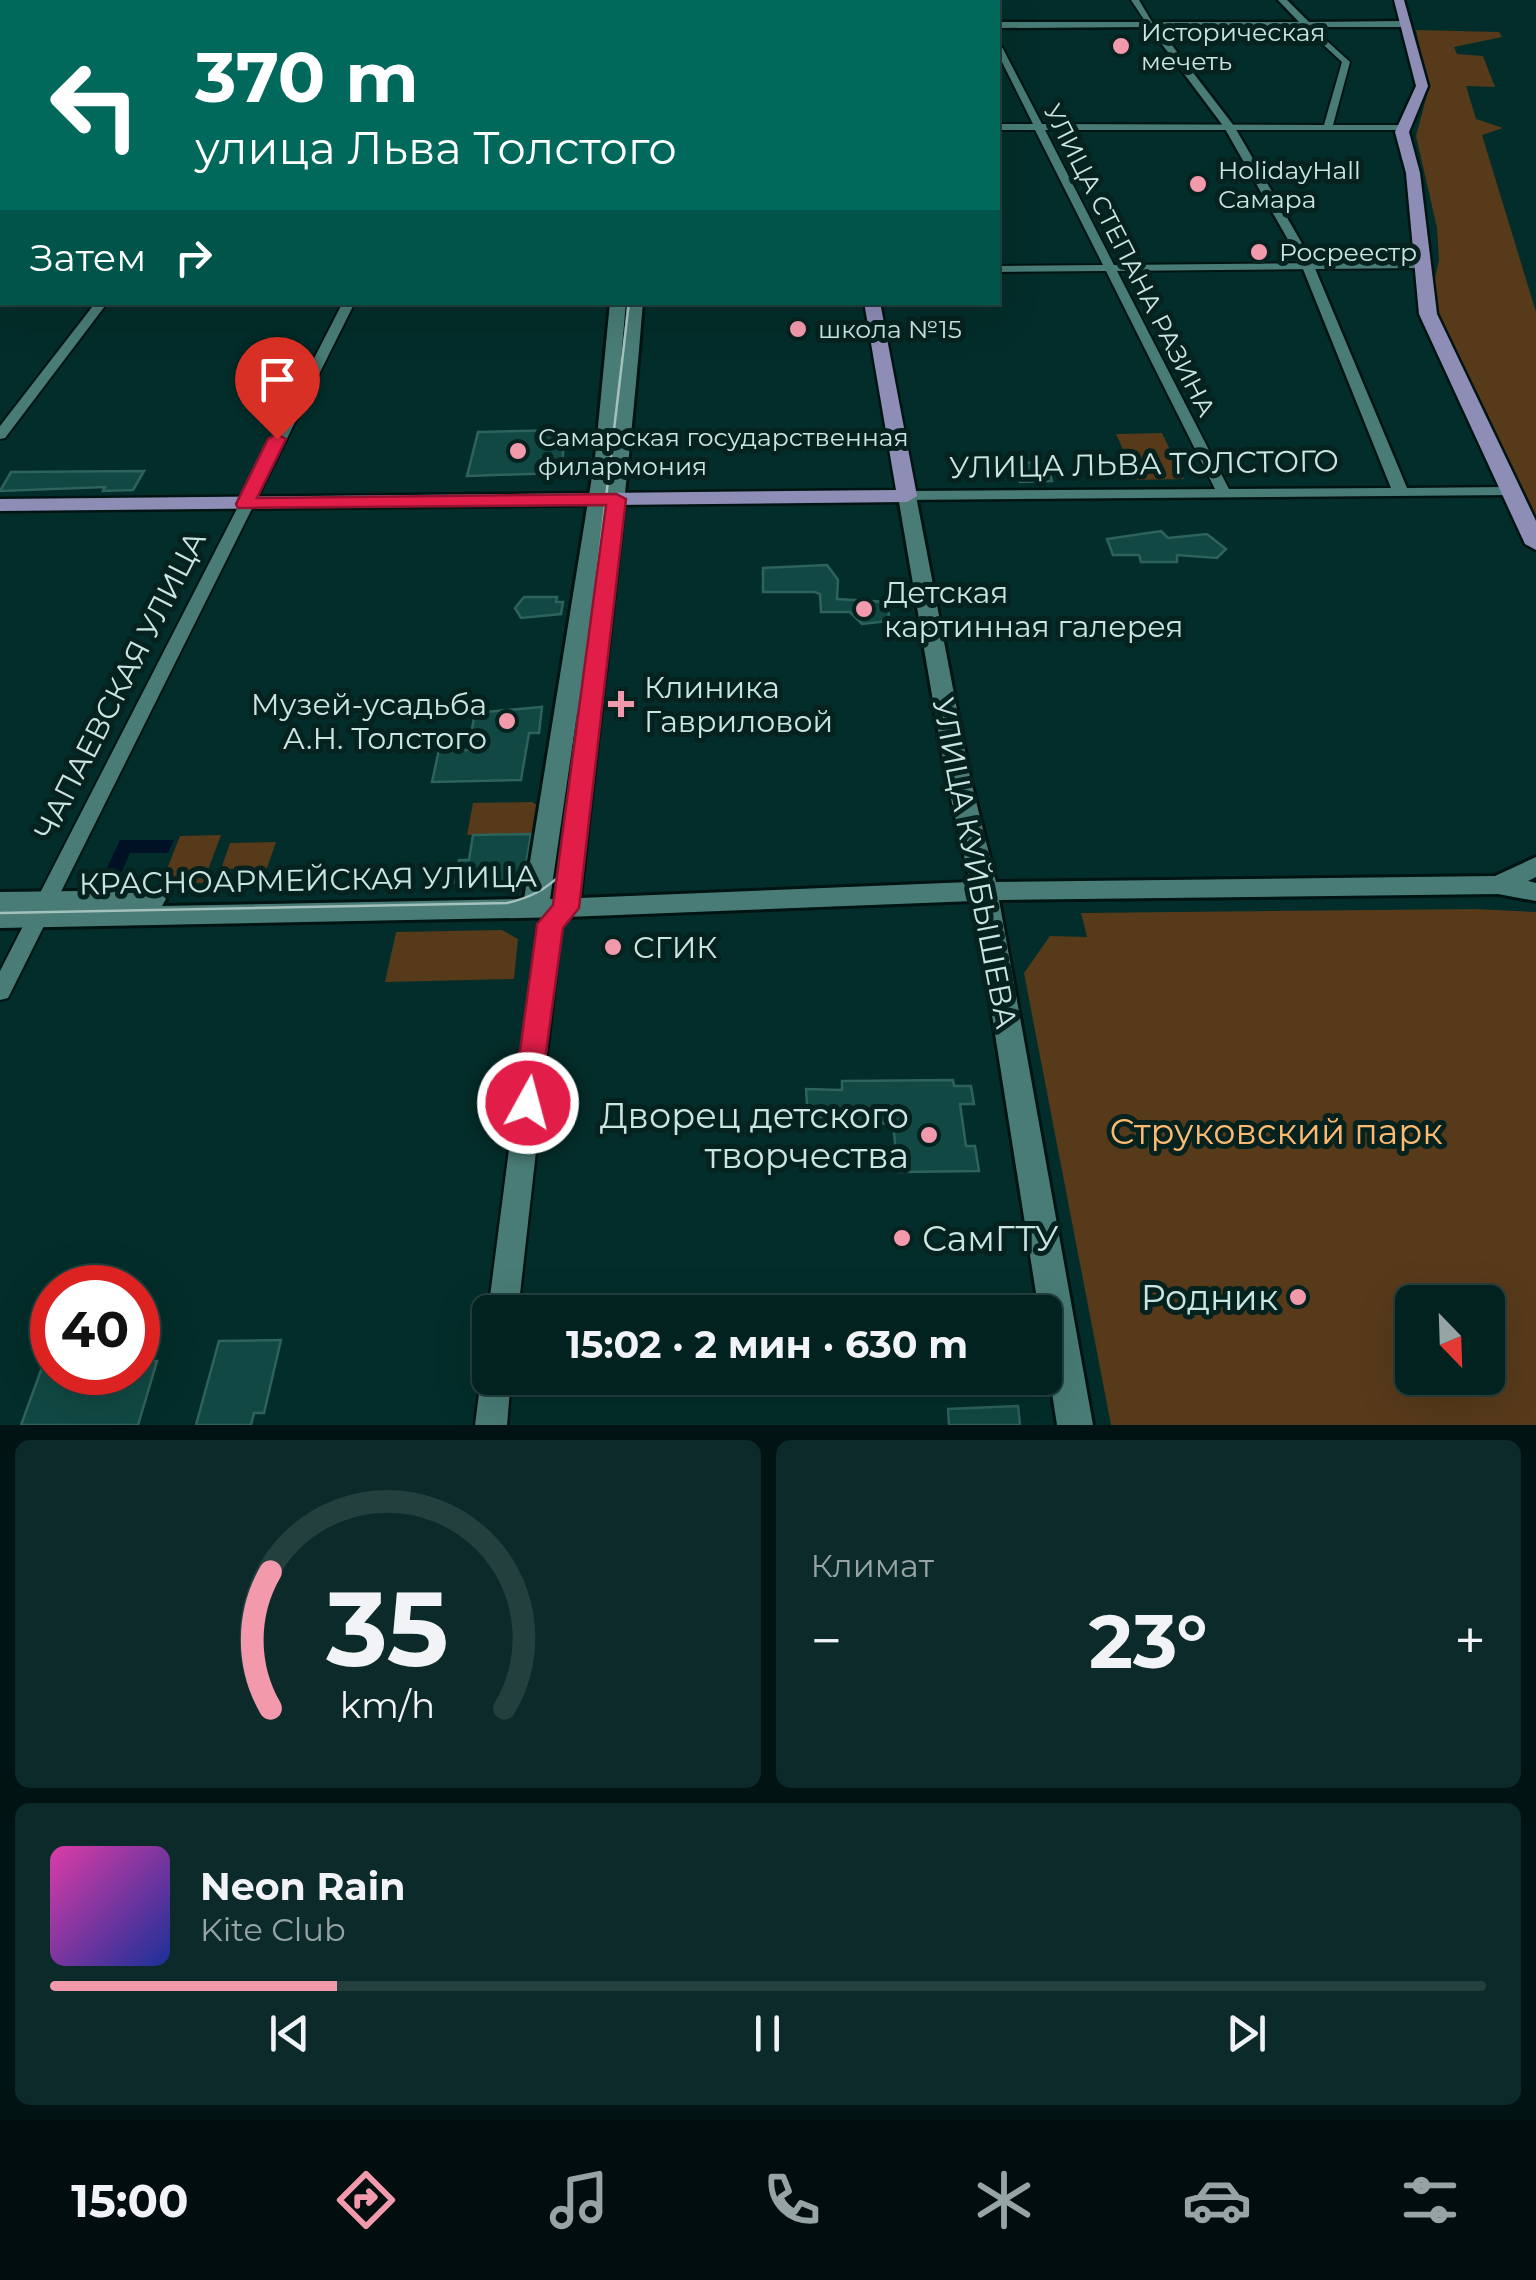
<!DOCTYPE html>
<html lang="ru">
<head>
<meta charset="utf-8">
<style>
	body { margin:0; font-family:Montserrat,sans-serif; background:#0c2a29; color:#f1f3f6; height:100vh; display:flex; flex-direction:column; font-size:38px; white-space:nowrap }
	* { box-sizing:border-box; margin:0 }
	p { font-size:32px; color:#96a4a5 }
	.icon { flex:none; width:55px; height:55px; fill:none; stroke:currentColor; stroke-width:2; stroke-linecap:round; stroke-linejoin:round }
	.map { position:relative; height:1425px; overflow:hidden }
	.details { display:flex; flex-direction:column; gap:15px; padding:15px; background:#011312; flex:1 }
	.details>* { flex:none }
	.banner { position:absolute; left:0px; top:0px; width:1000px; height:305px; box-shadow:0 10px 40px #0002,0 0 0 2px #233f3e; background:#00695c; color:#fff; overflow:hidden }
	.needle { width:65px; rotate:157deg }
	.buttons { position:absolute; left:1395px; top:1285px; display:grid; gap:20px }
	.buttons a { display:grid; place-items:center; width:110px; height:110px; border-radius:15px; background:#022220; box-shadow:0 10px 40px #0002,0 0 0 2px #233f3e; font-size:50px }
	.speed { position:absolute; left:30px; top:1265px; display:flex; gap:20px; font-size:50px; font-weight:700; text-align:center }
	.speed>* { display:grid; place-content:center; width:130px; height:130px; border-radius:50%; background:#022220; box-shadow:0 10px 40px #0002,0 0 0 2px #233f3e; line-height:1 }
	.speed .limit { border:15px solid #d22; background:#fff; color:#111 }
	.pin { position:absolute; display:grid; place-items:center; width:85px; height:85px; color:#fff; margin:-102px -42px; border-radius:50% 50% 50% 0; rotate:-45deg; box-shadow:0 0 10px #0007 }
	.pin .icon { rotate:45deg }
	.me { position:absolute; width:110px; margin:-55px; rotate:7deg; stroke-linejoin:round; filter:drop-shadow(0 0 8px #0008) }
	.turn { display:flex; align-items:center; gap:35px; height:210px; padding:0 30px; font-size:45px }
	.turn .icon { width:130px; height:130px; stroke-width:2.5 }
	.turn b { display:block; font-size:70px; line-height:85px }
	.then { display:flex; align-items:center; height:95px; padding:0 30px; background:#0003; gap:20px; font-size:38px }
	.big { font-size:75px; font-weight:700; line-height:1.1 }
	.details .tile { flex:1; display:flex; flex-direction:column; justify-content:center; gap:15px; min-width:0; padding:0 35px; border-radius:15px; background:#0c2a29 }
	.details .dial { align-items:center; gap:0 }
	.dial svg { height:260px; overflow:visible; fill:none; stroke:#233f3e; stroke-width:7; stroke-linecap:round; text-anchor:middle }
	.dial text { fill:#f1f3f6; stroke:none }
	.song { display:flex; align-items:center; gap:30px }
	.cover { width:120px; height:120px; border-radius:15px; background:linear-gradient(135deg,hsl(320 70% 55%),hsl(230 70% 35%)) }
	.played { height:10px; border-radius:5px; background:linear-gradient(90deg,#f29aac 20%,#233f3e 20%) }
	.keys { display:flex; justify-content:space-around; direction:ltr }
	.heat { display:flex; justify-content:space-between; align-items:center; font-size:55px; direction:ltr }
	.details .tiles { flex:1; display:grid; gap:15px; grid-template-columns:1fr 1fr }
	.tile:last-child { grid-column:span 2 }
	.trip { position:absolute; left:472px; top:1295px; width:590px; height:100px; border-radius:15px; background:#022220; box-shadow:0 10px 40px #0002,0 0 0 2px #233f3e; font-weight:700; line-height:100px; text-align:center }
	.tab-bar { display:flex; height:160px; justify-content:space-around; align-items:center; background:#010e0d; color:#96a4a5 }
	.tab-bar .icon { width:70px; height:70px }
	.tab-bar .active { color:#f29aac }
	.tab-bar b { font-size:45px; color:#f1f3f6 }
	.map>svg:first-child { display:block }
	.green { fill:#573a1a; fill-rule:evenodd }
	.water { fill:#001125 }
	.building { fill:#114843; stroke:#2e625c; stroke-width:2.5 }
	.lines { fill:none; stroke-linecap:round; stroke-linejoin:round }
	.minor-casing { stroke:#001412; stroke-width:4 }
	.tertiary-casing { stroke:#001412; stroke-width:5 }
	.secondary-casing { stroke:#001412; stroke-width:6 }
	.primary-casing { stroke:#001412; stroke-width:5 }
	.minor { fill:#497c76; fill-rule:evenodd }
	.tertiary { fill:#497c76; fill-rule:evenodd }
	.secondary { fill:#497c76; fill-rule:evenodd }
	.primary { fill:#8e8db6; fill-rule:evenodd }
	.tram { stroke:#a4c1be; stroke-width:2.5 }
	.route { fill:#e11d48; stroke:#92132f; stroke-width:2.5 }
	.poi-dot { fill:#f29aac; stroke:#06221f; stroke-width:4 }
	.labels { text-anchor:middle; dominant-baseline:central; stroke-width:10; stroke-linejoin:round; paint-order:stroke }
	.far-poi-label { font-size:25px; fill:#cbe5e2; stroke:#06221f; text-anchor:start }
	.far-street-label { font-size:25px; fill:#cbe5e2; stroke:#06221f }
	.street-label { font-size:30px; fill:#cbe5e2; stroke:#06221f }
	.poi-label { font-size:30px; fill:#cbe5e2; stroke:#06221f; text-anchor:start }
	.near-poi-label { font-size:35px; fill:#cbe5e2; stroke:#06221f; text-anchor:end }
	.near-park-label { font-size:35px; fill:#feb971; stroke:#06221f }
</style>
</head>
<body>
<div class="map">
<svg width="1536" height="1425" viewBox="0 0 1536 1425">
	<rect width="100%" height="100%" fill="#032d2a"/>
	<!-- green -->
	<path class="green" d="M1416,30L1499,32L1502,37L1454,47L1457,54L1483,56L1495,87L1466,86L1476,119L1503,128L1482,135L1536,312V526L1441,327L1431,297L1439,260L1437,228L1416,136L1428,91Z
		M1162,433L1184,479L1137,480L1116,434Z
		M532,802L537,805L533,833L467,835L473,803Z
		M221,835L203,883L161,884L180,836Z
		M276,842L267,868L221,869L230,843Z
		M1475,909L1536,912V1425H1111L1024,973L1050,936L1087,937L1081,913ZM1412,1302H1488V1378H1412Z
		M502,930L518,939L514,979L385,982L396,932Z"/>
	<!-- water -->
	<path class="water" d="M120,840H174L168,853H130L117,883H100Z"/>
	<!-- building -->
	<path class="building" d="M566,430L561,470L557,473L467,476L478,432Z
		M1047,462L1052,481L1020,482L1016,463Z
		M144,471L133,490L103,491L105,487L0,491L11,472Z
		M1161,531L1168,538L1207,534L1226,549L1217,558L1177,555V562H1141L1139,555H1113L1107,539Z
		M827,565L838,580L837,599L888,602L889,621L862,624L850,612H821L820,594L815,592H763V568Z
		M524,597H557L556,602H563L561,614L521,618L515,608Z
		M542,707L539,733H529L521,780L432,782L439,750H468L475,713Z
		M531,834L524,876L515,882L455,883L459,860H469L473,835Z
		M953,1080L954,1086H971L974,1104H960L966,1146H975L979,1171L898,1172L893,1123L838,1125L837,1117H808L806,1089L842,1090V1081Z
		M281,1340L264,1413H254L251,1425H196L219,1341Z
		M51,1343L52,1372H138V1362L157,1361L138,1425H21Z
		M1018,1406L1020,1425H949L948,1409Z"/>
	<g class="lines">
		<defs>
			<path id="minor" d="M971,0H979L980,2H973Z
				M1131,0H1139L1155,27H1149Z
				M0,10H2V15H0Z
				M1306,22L1350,62L1333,125H1404L1409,128L1407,130H1045L1114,265L1422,262L1428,265L1422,268L1117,271L1231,493L1224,497L1217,493L1106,271L998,272V266L1103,265L1035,130H998V124H1033L998,54V45L1002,47L1042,124L1324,125L1342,62L1303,26Z
				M2,129V135L0,136V130Z
				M0,189H2V195H0Z
				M0,272H2V278H0Z
				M96,302H108L5,438L0,439V426Z
				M343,302H355L11,992L8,998L0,1000V971Z"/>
			<path id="tertiary" d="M1278,0H1287L1309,22L1407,21L1411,24L1407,27H1158L1234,126L1311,259L1407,488L1508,487L1516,492L1514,495L901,500L899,496L907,491L1391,488L1299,259L1224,127L1149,27L998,28V22H1299Z
				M566,900L574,902L578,908L561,928L518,1312H490V1316L488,1312L538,925L558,902Z
				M490,1366V1378H511L507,1425H475L481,1378L485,1368Z"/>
			<path id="secondary" d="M0,24H2V30H0Z
				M2,154V163L0,164V155Z
				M610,302H626L615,430L627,302H643C627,502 601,699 580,898L970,882L946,777L898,496L907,490L916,496L970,777L996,882L1495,876L1536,857V877L1528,881L1536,883V901L1498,894L999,900L1093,1425H1057L1045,1348V1312H1039L974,901L566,917L0,928V892L153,890L162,892L166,899L162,906L524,899L595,458ZM579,700L554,899H550Z"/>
			<path id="primary" d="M649,0H659V2H649Z
				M813,0H823V2H813Z
				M1394,0H1404L1428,86L1409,132L1420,173L1437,314L1536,521V550L1525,544L1419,314L1406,173L1395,132L1416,86Z
				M864,302H880L917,496L907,502L0,511V499L896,490Z"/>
		</defs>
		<!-- minor casing -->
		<use href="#minor" class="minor-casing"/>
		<!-- tertiary casing -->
		<use href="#tertiary" class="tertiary-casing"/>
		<!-- secondary casing -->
		<use href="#secondary" class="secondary-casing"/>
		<!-- primary casing -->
		<use href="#primary" class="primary-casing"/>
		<!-- minor -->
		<use href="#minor" class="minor"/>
		<!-- tertiary -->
		<use href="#tertiary" class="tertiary"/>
		<!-- secondary -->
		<use href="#secondary" class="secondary"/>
		<!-- primary -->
		<use href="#primary" class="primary"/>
		<!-- tram -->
		<path class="tram" d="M0,913L507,903C529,898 546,890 562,873L629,302"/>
	</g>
	<!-- route -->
	<path class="route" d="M277,434L286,439L257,498L616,494L626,499L579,908L563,928L538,1111L528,1115L517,1111L513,1103L537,924L553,905L606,505L238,508L236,504L268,439Z"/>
	<!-- markers -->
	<g class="poi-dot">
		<circle cx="1121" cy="46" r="10"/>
		<circle cx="1198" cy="184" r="10"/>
		<circle cx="1259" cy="252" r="10"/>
		<circle cx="798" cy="329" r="10"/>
		<circle cx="518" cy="451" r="10"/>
		<circle cx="864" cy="609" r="10"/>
		<path d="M616 689h10v10h10v10h-10v10h-10v-10h-10v-10h10z"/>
		<circle cx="507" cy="721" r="10"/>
		<circle cx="613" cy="947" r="10"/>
		<circle cx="929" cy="1135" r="10"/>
		<circle cx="902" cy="1238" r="10"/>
		<circle cx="1298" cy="1297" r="10"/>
	</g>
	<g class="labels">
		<!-- far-poi labels -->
		<g class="far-poi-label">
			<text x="1141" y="32">Историческая<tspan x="1141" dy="29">мечеть</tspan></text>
			<text x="1218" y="170">HolidayHall<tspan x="1218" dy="29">Самара</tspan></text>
			<text x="1279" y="252">Росреестр</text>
			<text x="818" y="329">школа №15</text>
			<text x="538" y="437">Самарская государственная<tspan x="538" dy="29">филармония</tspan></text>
		</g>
		<!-- far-street labels -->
		<g class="far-street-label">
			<text transform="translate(1130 260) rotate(63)">УЛИЦА СТЕПАНА РАЗИНА</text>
		</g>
		<!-- street labels -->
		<g class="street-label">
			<text transform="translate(1144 464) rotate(-1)">УЛИЦА ЛЬВА ТОЛСТОГО</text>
			<text transform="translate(120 685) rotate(-63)">ЧАПАЕВСКАЯ УЛИЦА</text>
			<text transform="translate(975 863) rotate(79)">УЛИЦА КУЙБЫШЕВА</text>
			<text transform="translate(308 880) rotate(-1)">КРАСНОАРМЕЙСКАЯ УЛИЦА</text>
		</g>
		<!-- poi labels -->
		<g class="poi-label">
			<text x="884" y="592">Детская<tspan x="884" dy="34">картинная галерея</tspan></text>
			<text x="644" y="687">Клиника<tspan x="644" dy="34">Гавриловой</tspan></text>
			<text x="487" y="704" text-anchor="end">Музей-усадьба<tspan x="487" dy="34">А.Н. Толстого</tspan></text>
			<text x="633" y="947">СГИК</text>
		</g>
		<!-- near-poi labels -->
		<g class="near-poi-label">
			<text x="909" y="1115">Дворец детского<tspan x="909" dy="40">творчества</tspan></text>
			<text x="922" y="1238" text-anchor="start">СамГТУ</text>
			<text x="1278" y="1297">Родник</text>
		</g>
		<!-- near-park labels -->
		<g class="near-park-label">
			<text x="1276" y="1131">Струковский парк</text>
		</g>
	</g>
</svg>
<div class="buttons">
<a><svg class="needle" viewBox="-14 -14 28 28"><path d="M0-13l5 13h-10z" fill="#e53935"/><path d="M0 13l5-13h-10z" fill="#96a4a5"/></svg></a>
</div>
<div class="speed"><div class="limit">40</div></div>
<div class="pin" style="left:277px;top:439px;background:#d93025"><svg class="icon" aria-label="arrive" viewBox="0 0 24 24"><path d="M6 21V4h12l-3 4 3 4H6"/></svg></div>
<svg class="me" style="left:528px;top:1103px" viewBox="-20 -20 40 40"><circle r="17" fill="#e11d48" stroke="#fff" stroke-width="3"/><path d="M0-11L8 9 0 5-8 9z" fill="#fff"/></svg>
<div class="trip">15:02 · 2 мин · 630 m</div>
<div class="banner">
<div class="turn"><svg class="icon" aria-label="left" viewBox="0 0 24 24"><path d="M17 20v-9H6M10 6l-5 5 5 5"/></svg><div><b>370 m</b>улица Льва Толстого</div></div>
<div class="then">Затем<svg class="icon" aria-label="right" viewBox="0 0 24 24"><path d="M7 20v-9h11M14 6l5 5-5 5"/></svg></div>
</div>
</div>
<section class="details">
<div class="tiles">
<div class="tile dial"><svg viewBox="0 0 100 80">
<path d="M14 69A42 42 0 1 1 86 69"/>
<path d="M14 69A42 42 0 0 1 14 27" stroke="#f29aac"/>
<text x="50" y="56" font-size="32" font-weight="700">35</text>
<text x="50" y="72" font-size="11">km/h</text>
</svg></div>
<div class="tile"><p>Климат</p>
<div class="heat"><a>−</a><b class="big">23°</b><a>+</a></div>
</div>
<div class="tile">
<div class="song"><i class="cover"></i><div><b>Neon Rain</b><p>Kite Club</p></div></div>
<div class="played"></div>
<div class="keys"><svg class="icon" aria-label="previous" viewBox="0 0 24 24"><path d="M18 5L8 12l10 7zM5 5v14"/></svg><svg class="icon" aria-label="pause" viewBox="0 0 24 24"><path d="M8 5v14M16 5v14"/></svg><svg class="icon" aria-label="next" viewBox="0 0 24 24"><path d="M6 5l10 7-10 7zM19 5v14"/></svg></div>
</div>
</div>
</section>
<nav class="tab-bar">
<b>15:00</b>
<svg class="icon active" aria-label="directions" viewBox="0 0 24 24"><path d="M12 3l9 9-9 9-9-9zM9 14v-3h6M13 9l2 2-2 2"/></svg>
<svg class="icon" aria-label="music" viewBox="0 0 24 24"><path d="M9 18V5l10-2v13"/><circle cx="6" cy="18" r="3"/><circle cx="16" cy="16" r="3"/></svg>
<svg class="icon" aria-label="phone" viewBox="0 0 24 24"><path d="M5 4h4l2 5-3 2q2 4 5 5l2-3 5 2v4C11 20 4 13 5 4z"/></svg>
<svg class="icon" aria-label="climate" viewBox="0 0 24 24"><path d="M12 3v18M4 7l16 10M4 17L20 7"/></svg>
<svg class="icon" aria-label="car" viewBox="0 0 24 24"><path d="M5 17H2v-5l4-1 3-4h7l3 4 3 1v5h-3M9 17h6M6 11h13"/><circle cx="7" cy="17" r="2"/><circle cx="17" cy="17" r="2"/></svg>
<svg class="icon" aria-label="filters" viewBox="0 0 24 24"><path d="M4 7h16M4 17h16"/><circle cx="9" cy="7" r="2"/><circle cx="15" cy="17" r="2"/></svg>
</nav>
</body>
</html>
